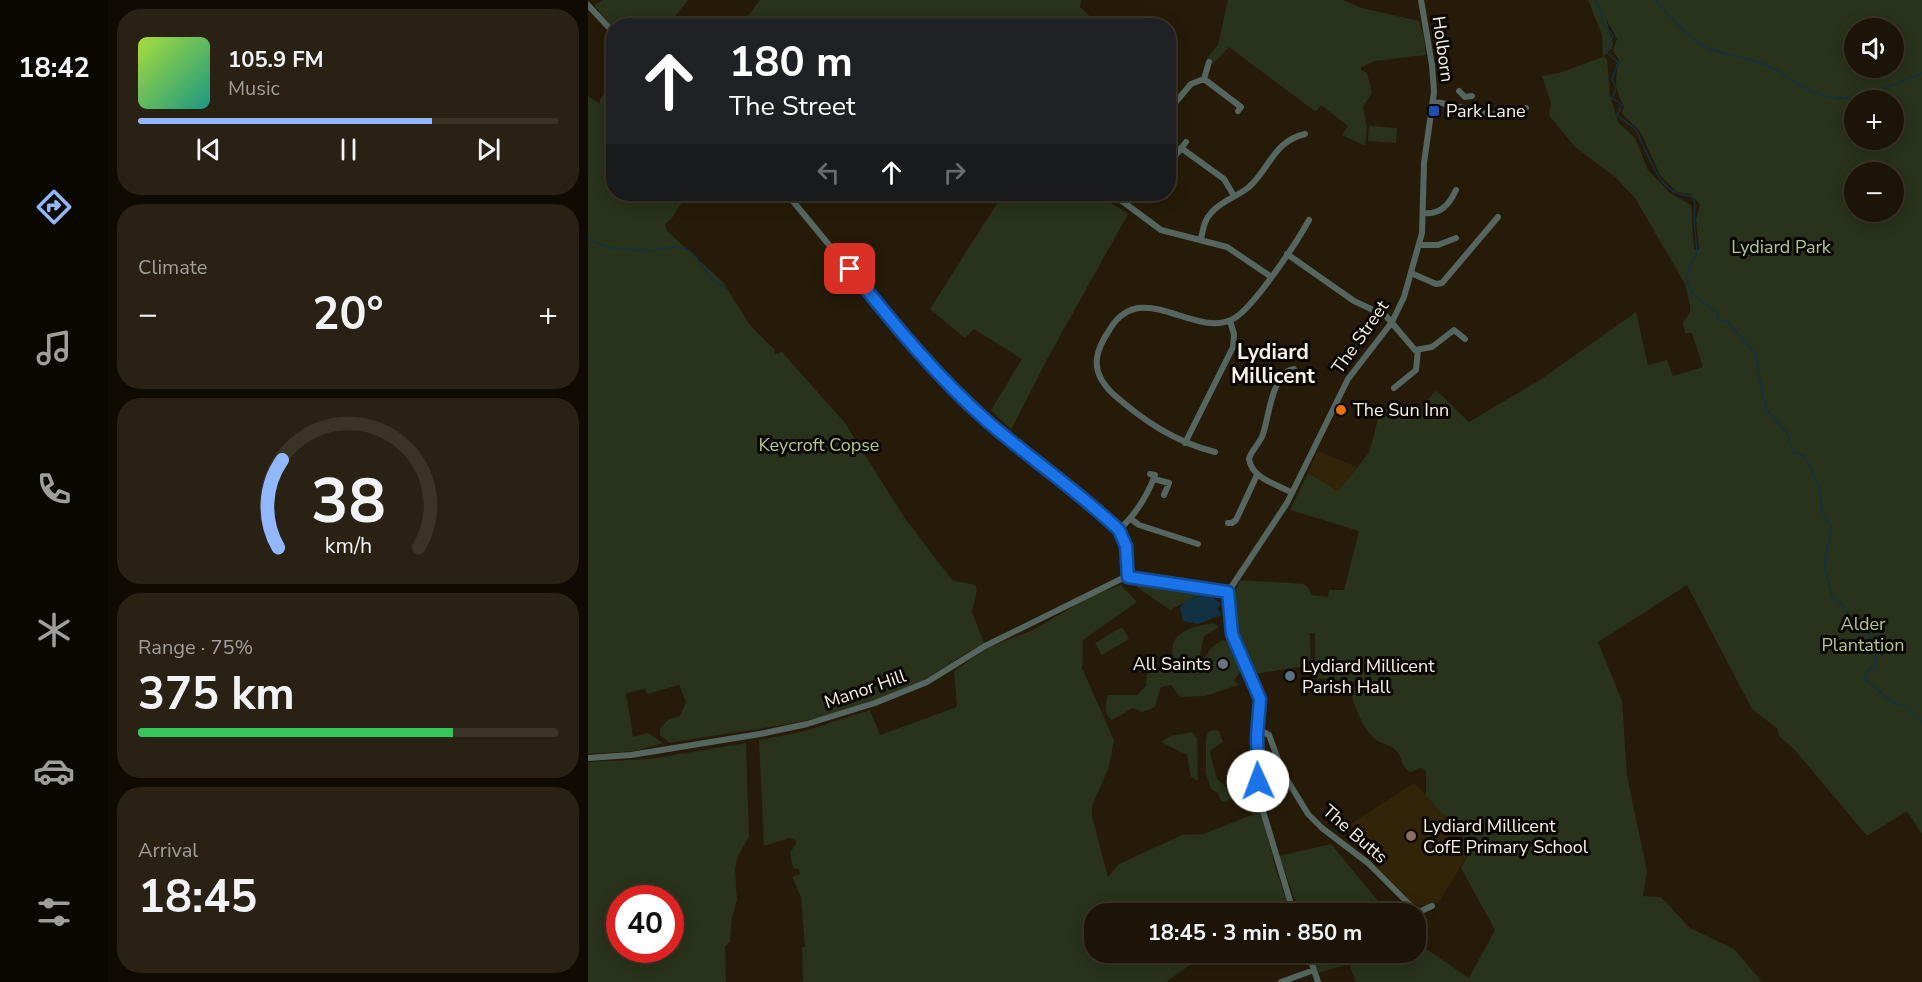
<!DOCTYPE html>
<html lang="en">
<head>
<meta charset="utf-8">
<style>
	body { margin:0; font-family:"Nunito Sans",sans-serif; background:#292114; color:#f1f3f6; height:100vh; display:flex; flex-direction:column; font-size:22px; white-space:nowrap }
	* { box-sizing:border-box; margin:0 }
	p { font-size:20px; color:#a09e9b }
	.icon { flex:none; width:33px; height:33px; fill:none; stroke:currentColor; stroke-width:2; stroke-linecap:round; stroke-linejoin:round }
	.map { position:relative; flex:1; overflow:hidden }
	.details { display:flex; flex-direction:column; gap:9px; padding:9px; background:#0f0b03; width:480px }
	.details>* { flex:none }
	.hud { position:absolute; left:18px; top:18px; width:570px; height:183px; border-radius:24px; box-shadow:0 3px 15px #0003,0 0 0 2px #3a3328; background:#202124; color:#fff; overflow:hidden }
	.tools { position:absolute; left:1256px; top:18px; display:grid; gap:12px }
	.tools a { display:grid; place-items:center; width:60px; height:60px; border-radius:50%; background:#1c1406; box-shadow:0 3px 15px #0003,0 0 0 2px #3a3328; font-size:30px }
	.speed { position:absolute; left:18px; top:885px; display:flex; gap:12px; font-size:30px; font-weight:700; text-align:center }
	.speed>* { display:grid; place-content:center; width:78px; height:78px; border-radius:50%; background:#1c1406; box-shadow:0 3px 15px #0003,0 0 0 2px #3a3328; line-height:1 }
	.speed .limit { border:9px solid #d22; background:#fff; color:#111 }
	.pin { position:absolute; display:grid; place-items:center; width:51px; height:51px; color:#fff; margin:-26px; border-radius:12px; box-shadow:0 3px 9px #0006 }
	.me { position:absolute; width:66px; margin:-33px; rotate:358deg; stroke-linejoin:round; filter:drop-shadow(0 0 4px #0008) }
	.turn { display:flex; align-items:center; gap:21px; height:126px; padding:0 24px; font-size:27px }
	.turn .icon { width:78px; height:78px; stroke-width:2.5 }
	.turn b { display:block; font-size:42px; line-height:51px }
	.lanes { display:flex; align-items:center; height:57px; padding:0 24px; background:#0003; justify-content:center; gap:30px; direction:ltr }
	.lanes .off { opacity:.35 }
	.big { font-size:45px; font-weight:700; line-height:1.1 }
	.details .widget { flex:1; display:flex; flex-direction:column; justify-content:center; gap:9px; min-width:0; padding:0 21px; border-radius:24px; background:#292114 }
	.details .dial { align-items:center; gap:0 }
	.dial svg { height:156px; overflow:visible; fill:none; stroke:#3a3328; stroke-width:7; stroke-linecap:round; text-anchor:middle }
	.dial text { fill:#f1f3f6; stroke:none }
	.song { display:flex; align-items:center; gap:18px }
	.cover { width:72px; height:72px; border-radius:9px; background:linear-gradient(135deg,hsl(80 70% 55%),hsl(170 70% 35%)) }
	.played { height:6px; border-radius:3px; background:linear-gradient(90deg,#93b7fd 70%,#3a3328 70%) }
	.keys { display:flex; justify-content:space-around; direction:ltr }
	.heat { display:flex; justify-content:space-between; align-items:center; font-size:33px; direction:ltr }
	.charge { height:9px; border-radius:4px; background:linear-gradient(90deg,#34c759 75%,#3a3328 0) }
	.trip { position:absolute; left:496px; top:903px; width:342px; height:60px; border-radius:24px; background:#1c1406; box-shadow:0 3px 15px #0003,0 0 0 2px #3a3328; font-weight:700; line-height:60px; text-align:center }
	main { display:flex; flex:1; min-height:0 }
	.tab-bar { display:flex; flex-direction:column; width:108px; justify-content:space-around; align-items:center; background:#0b0802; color:#a09e9b }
	.tab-bar .icon { width:42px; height:42px }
	.tab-bar .on { color:#93b7fd }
	.tab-bar b { font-size:27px; color:#f1f3f6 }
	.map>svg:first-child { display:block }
	.built { fill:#322409 }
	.green { fill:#29321a; fill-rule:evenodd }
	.water { fill:#123244 }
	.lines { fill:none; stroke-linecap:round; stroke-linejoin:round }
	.stream { stroke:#123244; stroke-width:1.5 }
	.minor { stroke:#556661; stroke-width:6 }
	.route-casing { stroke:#114b97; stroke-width:15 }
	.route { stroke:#1a73e8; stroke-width:10 }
	.transit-dot { fill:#1a4fb4; stroke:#0b0702; stroke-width:2 }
	.food-dot { fill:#e8710a; stroke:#0b0702; stroke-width:2 }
	.worship-dot { fill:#6b7280; stroke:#0b0702; stroke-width:2 }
	.service-dot { fill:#5c6f8a; stroke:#0b0702; stroke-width:2 }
	.education-dot { fill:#8d6e63; stroke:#0b0702; stroke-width:2 }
	.labels { text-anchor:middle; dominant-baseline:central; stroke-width:6; stroke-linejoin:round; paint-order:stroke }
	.street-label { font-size:18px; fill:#f8f1e5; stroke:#0b0702 }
	.poi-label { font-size:18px; fill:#f8f1e5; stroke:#0b0702; text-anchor:start }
	.park-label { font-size:18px; fill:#b2c78f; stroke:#0b0702 }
	.quarter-label { font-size:21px; font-weight:bold; fill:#f8f1e5; stroke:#0b0702 }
</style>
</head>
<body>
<main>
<nav class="tab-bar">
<b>18:42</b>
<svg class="icon on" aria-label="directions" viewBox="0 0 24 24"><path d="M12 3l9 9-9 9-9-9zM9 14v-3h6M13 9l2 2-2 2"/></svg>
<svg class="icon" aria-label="music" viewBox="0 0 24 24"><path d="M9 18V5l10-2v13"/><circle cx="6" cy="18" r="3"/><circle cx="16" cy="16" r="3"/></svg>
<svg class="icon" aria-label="phone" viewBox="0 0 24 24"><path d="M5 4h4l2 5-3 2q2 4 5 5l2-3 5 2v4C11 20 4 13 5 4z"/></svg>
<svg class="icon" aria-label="climate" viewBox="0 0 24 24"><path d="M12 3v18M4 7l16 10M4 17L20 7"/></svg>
<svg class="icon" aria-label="car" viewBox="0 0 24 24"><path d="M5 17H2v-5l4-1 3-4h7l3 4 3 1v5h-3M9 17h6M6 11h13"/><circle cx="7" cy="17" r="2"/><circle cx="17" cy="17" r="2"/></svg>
<svg class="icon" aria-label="filters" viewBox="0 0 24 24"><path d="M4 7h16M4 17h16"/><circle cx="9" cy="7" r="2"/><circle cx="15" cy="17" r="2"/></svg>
</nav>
<section class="details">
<div class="widget">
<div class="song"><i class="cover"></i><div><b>105.9 FM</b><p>Music</p></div></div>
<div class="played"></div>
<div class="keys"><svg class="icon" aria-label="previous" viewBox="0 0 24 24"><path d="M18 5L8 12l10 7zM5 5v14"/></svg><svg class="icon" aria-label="pause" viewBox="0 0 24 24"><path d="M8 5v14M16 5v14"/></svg><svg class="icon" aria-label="next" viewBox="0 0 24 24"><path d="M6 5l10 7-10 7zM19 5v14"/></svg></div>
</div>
<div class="widget"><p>Climate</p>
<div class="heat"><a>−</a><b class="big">20°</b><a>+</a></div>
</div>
<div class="widget dial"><svg viewBox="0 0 100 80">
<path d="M14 69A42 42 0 1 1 86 69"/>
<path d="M14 69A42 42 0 0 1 16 24" stroke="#93b7fd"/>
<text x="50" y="56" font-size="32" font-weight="700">38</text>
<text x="50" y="72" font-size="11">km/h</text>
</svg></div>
<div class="widget"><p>Range · 75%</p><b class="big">375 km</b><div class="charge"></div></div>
<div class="widget"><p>Arrival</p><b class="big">18:45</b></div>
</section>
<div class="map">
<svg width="1334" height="982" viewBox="0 0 1334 982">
	<rect width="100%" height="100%" fill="#261b08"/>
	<!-- built -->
	<path class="built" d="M730,451L769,467L750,491L720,473Z
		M826,783L885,846L851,902L840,906L825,904L788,869L795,862L761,825Z"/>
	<!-- green -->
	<path class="green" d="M15,0H100L80,25L26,26L25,28L6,5Z
		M172,0H493L492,7L511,25H153Z
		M640,0H755L774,8L831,21L836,38L838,55L787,61L773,67V70L779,73L784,93L775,106L779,128L777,146L754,135L760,126L733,105L728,112L641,47L625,64L619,58L630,45Z
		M1000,0H1334V834L1319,811L1279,836L1206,749L1191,736L1190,729L1164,709L1099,585L1010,642L1034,701L1039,776L1059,871L1055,896L1073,897L1102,928L1146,949L1174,982H768L761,964L730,973L724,953L828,952V942L881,978L907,930L873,868L885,846L838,796V771L834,768L822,772C813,767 815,760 810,753C804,743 793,745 786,738C774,727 764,702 762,686L776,689V682L727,678V633H722L723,665L667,674C658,648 634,605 653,580L715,584L720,587L724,595L740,597L741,590H756L771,531L702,510L720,473L750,491L781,453L790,419L800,404L824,419L848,390L881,422L952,380L1048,312L1060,365L1079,360L1085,376L1115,367L1104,333H1097L1095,322L1102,313V305L1097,284L1047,198L1027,177L987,147L961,115L963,103L954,76L971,73L1015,57L1014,35ZM1018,19L1029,39L1025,51L1031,60C1027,78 1026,90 1036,106L1034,113L1053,133L1072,175L1089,192L1102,194L1112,204L1108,219L1111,250H1106L1103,205L1082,193L1060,170L1047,138L1030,122L1022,95L1019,59L1015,56L1024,49L1025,44ZM1266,28H1305V68H1266ZM1266,100H1305V140H1266ZM1266,172H1305V212H1266Z
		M25,79L26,194H99L84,218L77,225L79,231L135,282L162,325L187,350V354L194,352L257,423L316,517L364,580L387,585L389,590L384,612L396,643C366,659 341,680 310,693C238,724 158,729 82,743L72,735V728L81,719L92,716L98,702L91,685L59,694L57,689L38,693L45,737L60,733L75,743L47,751L0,754V96L12,104V100Z
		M781,126L809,128L808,143L780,141Z
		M415,194H509L540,214L462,354L423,430L403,410L434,359L386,329L377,338L342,309Z
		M547,582L606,588L626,593L607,597L582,610L549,587Z
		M533,585L549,602L495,640L494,668L526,740L521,767L504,806V816L520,877L531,864L594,835L616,834L666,814V800L670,797L688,870L703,913H693L688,905L675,914H507V952L619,953L578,982H206L215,981L214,947H217L213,897L204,877L212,874L211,869L205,868L202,853L209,841L202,838L176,846L171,740L217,731L282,710L292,735L369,707L366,671L399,648L445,630L505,595Z
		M625,623L631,627L616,636L612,655L615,660L623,648L634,640L639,641L655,668L646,681L651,685L617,696L592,697L583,685L573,687L567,707L554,712L545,708L524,720C515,713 517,705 520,695H549L558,686L559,674L586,661C578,633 601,627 625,623Z
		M534,627L541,639L514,655L507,643Z
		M626,730L631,731L635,742L623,750L622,754L629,779L643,791L644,797L639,802L633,801L630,793L623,789L618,773V739L620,732Z
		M604,732L609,738L610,781L603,777L599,755L573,742L582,736Z
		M158,743L161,837L150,856L147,869L149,900L144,917L142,942L137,946L138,982H0V762L61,759ZM82,898V950H32V898Z
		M743,844L800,913H712L691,856Z"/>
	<!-- water -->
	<path class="water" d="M619,594L634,604L629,608L633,615L610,624L595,621L592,607L599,600Z"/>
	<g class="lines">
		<!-- stream -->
		<path class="stream" d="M1007,0L1013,11L1014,21L1025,36L1019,53L1030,62L1024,79L1028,88L1024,98L1034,105L1029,115C1035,120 1041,124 1047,129C1050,131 1051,138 1053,141C1065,164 1072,195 1103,196L1107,202L1106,218L1109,253L1101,266L1099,279L1103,292L1129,314V320L1139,321L1167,353L1176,402L1179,410L1199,433L1205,452L1217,456L1231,486L1234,512L1243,528L1236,566L1245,599L1254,604L1264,621L1272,620L1279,624L1280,633L1289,648L1287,666L1279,671L1276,679L1306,703L1316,705L1334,723
			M1067,0C1081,14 1094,31 1110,42C1130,56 1153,55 1175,64C1201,75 1226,100 1255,98C1283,96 1309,83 1334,73
			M0,239L22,248L61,251
			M65,251C102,241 102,250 123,278C127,284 133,282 138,289"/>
		<!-- minor -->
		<path class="minor" d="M0,5L26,33
			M616,79L621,62
			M871,91L877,97L884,96
			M845,102C882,105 899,124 938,108
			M580,111L603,84L616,79L653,107L650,111
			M593,148L636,179L646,196
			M588,155L598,142
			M199,194L308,326L359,382L401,422L531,530L538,546L540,577
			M528,194L534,201L573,230L639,247L682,276
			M835,213C852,215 861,205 868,190
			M613,239C615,230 616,220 623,213C633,201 649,197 661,187C682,168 686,141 717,134
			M832,245H850L868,238
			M699,254L766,301L798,316L827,350L844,347L866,330L877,339
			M823,273L848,284L854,283L910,217
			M806,388L828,370L830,350
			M597,443L645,347L646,334L642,321
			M627,452C587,442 556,421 525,394C515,384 507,373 509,358C510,348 516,338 522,329C553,278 604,337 643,320C663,312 709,242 721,220
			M566,479L581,483L576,495
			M704,493C689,484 664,479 661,459C663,450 672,444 675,434C681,417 684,372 706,369
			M543,519L551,525L610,544
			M640,523H644L648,520L669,475
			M531,530C548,514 559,497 567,475L562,474
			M670,729L681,735L695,773L720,814L734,828L780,863L827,910L833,911L844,906
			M0,758L43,755L172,734L219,724L287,703L339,682L397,646L533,579L550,577L640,592
			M706,914L675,811L669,760L672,699L644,634L640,592L699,503L760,379L804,322L816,297L834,233L836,163L846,92L844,65L833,0
			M720,952L730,982
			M693,982L726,970"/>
	</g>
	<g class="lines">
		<defs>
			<path id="route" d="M262,269C305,323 348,376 400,422C443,459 490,491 531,530L538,546L540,577L640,592L644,634L672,699L669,736L670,781"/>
		</defs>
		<!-- route casing -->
		<use href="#route" class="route-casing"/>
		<!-- route -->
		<use href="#route" class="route"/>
	</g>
	<!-- markers -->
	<rect class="transit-dot" x="840" y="105" width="12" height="12" rx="3"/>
	<circle class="food-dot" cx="753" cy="410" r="6"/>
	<circle class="worship-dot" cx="635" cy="664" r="6"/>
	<circle class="service-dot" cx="702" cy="676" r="6"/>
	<circle class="education-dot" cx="823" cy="836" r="6"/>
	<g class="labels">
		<!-- street labels -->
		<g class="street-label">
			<text transform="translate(855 49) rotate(82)">Holborn</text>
			<text transform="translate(772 337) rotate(-55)">The Street</text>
			<text transform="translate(277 689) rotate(-19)">Manor Hill</text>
			<text transform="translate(767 834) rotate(41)">The Butts</text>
		</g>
		<!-- poi labels -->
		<g class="poi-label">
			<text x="858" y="111">Park Lane</text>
			<text x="765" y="410">The Sun Inn</text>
			<text x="623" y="664" text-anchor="end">All Saints</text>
			<text x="714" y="666">Lydiard Millicent<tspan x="714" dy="21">Parish Hall</tspan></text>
			<text x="835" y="826">Lydiard Millicent<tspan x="835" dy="21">CofE Primary School</tspan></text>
		</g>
		<!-- park labels -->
		<g class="park-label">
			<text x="1193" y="247">Lydiard Park</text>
			<text x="231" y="445">Keycroft Copse</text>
			<text x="1275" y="624">Alder<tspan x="1275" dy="21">Plantation</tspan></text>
		</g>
		<!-- quarter labels -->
		<g class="quarter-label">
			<text x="685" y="352">Lydiard<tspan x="685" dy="24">Millicent</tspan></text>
		</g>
	</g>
</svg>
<div class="tools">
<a><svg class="icon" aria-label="sound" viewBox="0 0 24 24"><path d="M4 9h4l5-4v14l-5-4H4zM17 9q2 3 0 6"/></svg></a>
<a>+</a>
<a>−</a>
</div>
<div class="speed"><div class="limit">40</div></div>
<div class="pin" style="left:262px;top:269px;background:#d93025"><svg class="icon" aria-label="arrive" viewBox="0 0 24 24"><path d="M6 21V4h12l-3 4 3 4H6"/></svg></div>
<svg class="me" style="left:670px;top:781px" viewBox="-20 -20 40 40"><circle r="19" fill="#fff"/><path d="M0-13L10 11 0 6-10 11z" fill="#1a73e8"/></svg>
<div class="trip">18:45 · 3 min · 850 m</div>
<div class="hud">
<div class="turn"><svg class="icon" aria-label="ahead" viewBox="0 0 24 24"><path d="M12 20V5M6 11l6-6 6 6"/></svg><div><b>180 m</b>The Street</div></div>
<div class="lanes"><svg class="icon off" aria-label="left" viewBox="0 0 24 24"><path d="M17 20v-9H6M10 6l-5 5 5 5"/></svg><svg class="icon" aria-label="ahead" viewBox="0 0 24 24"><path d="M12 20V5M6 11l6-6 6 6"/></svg><svg class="icon off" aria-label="right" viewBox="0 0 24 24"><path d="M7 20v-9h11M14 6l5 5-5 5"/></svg></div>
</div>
</div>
</main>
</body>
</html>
